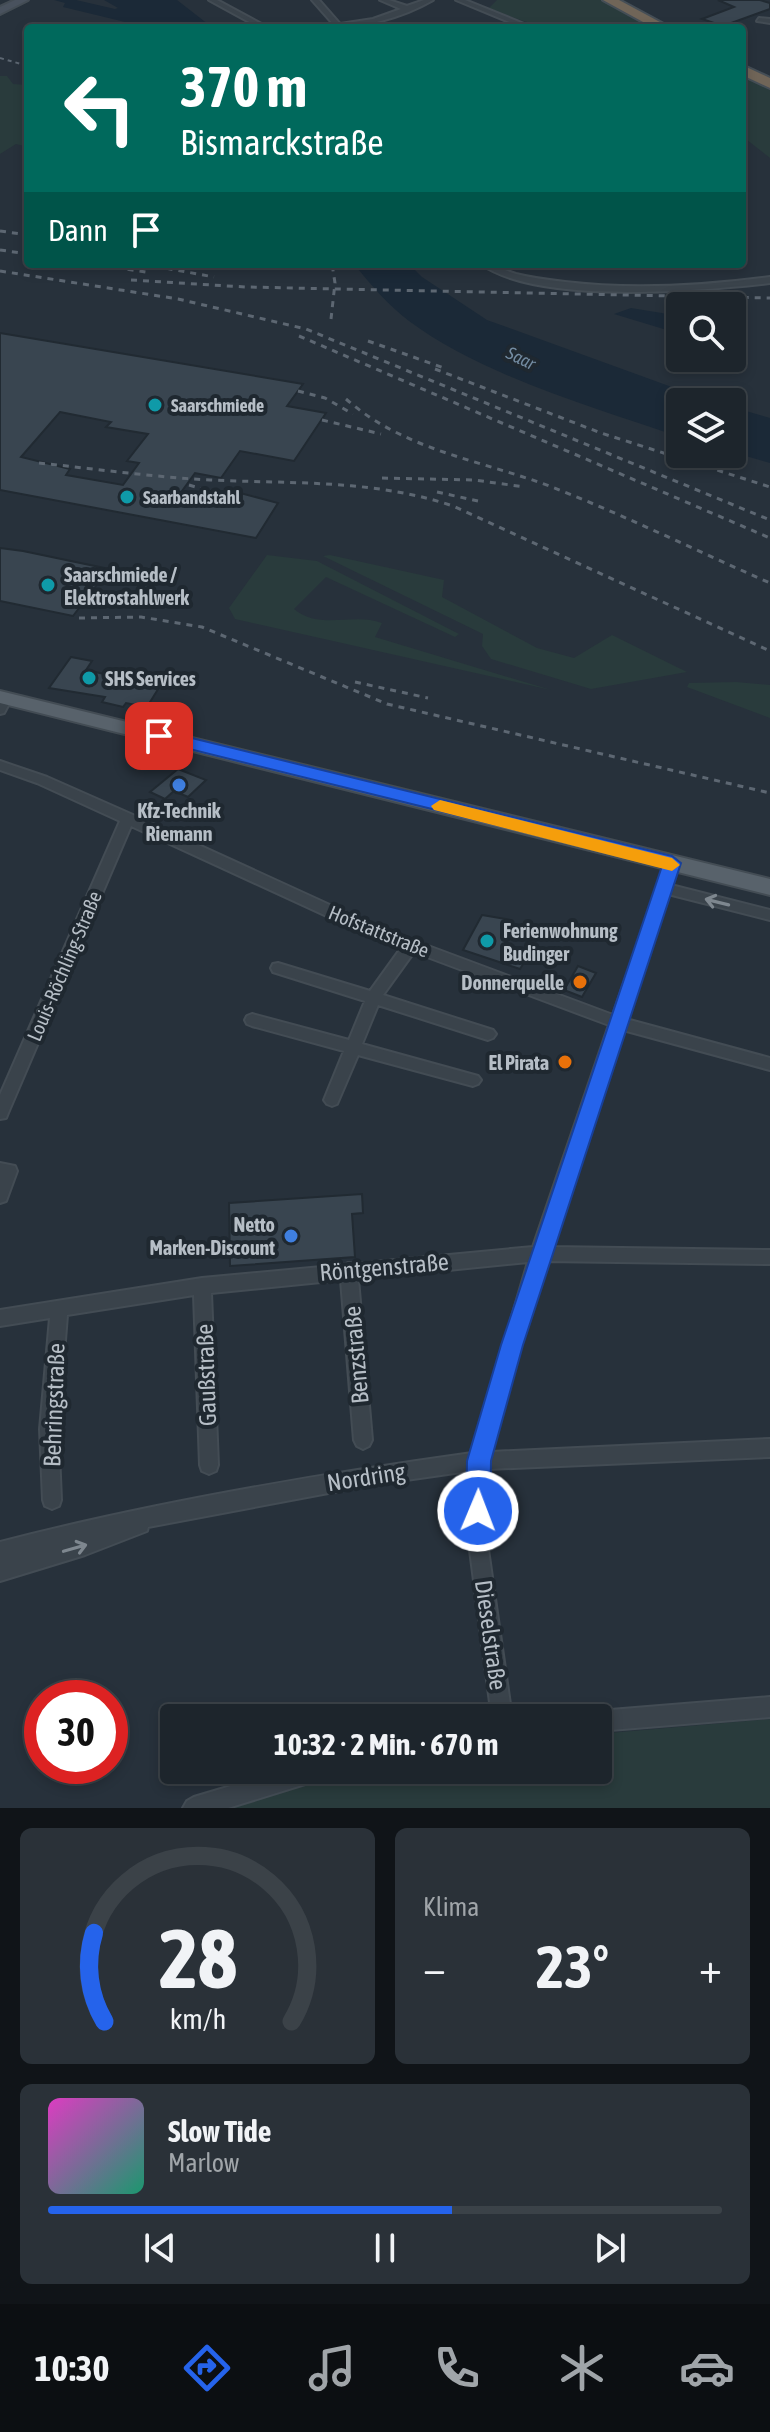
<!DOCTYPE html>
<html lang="de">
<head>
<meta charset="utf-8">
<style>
	body { margin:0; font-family:"Asap Condensed",sans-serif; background:#2a3138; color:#f1f3f6; height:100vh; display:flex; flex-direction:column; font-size:30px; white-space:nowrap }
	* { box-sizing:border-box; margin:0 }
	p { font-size:26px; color:#a0a5a9 }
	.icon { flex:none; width:44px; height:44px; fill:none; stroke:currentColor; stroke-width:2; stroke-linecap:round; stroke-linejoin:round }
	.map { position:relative; height:1808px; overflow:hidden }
	.panel { display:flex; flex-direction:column; gap:20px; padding:20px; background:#101418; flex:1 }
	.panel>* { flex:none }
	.top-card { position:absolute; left:24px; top:24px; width:722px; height:244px; border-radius:8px; box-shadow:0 4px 12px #0003,0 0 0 2px #3b4248; background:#00695c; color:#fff; overflow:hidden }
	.tools { position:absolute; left:666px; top:292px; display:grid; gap:16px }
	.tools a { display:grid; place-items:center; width:80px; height:80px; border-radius:8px; background:#1d252c; box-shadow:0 4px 12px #0003,0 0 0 2px #3b4248; font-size:40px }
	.speed { position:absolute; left:24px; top:1680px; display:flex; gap:16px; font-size:40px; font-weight:700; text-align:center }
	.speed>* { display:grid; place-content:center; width:104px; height:104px; border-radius:50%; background:#1d252c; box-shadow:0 4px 12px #0003,0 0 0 2px #3b4248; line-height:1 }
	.speed .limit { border:12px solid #d22; background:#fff; color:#111 }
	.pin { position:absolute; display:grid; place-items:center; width:68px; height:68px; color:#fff; margin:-34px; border-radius:16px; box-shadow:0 4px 12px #0006 }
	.me { position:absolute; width:88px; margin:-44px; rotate:1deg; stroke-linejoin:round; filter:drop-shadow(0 0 6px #0008) }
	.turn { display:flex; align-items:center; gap:28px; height:168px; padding:0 24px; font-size:36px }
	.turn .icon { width:104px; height:104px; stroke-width:2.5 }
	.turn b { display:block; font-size:56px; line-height:68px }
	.then { display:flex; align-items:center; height:76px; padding:0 24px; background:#0003; gap:16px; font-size:30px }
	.big { font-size:60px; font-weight:700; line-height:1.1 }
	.panel .widget { flex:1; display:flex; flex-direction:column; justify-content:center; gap:12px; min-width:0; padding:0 28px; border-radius:12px; background:#2a3138 }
	.panel .dial { align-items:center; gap:0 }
	.dial svg { height:208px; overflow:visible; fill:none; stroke:#3b4248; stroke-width:7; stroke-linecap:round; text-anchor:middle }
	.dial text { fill:#f1f3f6; stroke:none }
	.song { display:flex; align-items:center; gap:24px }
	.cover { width:96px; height:96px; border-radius:12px; background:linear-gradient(135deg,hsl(310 70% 55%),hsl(160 70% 35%)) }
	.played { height:8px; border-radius:4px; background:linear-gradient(90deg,#2563eb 60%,#3b4248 60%) }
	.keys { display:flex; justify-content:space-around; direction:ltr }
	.heat { display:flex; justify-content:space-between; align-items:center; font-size:44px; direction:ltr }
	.panel .tiles { flex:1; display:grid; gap:20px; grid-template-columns:1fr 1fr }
	.widget:last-child { grid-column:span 2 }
	.trip { position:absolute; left:160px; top:1704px; width:452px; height:80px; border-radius:8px; background:#1d252c; box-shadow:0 4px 12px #0003,0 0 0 2px #3b4248; font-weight:700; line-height:80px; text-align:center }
	.menu { display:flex; height:128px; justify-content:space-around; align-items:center; background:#0c0f12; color:#a0a5a9 }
	.menu .icon { width:56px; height:56px }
	.menu .active { color:#2563eb }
	.menu b { font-size:36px; color:#f1f3f6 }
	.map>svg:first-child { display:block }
	.green { fill:#293b3c }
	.water { fill:#1b2937 }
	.building { fill:#394550; stroke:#212a32; stroke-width:2; fill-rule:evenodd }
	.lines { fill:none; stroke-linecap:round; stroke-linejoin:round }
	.street-casing { stroke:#434c54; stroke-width:4 }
	.secondary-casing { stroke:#434c54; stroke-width:4 }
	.primary-casing { stroke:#434c54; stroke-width:4 }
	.highway-casing { stroke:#454e56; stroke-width:4 }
	.street { fill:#3a434b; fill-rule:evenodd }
	.secondary { fill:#49525e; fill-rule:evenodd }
	.primary { fill:#58626b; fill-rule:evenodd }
	.highway { fill:#706558; fill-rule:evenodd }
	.rail-far1 { stroke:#5d6772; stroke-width:2; stroke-dasharray:4 4; stroke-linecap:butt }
	.rail { stroke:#5d6772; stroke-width:3; stroke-dasharray:6 6; stroke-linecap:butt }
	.oneway { stroke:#7e878f }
	.route { fill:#2563eb; stroke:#184099; stroke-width:2 }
	.slow { fill:#f59e0b }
	.culture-dot { fill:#0f9aa8; stroke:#1f2830; stroke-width:3 }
	.shop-dot { fill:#3f7fe0; stroke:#1f2830; stroke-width:3 }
	.food-dot { fill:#e8710a; stroke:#1f2830; stroke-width:3 }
	.labels { text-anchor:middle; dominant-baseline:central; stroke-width:8; stroke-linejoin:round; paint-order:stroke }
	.far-water-label { font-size:18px; font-style:italic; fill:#738ba1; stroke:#1f2830 }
	.far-poi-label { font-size:18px; font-weight:bold; fill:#b6bec6; stroke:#1f2830; text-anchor:start }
	.poi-label { font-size:20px; font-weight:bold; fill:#b6bec6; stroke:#1f2830; text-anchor:start }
	.street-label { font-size:20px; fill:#b6bec6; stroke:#1f2830 }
	.near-street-label { font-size:24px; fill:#b6bec6; stroke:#1f2830 }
</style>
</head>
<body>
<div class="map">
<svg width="770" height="1808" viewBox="0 0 770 1808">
	<rect width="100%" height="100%" fill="#27313b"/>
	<!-- green -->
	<path class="green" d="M497,0H604L657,28H606L601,24C553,31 539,28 489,8Z
		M742,74L770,90V158L742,136Z
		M0,76H7L13,84L28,85V147L16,144L0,154Z
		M267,555L317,561L459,634L455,637L326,577L294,609C321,631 353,612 382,623L375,637L551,690L235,619L229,608Z
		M330,555L444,580L442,597L537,648L574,658L612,635L687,672L591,689L491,659L482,646L483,634L323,556Z
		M736,682L770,685V718L687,687L689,683Z
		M770,1719V1808H200L362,1770H598V1734Z"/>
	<!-- water -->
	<path class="water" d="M54,0H76L115,9L118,8L104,0H177L213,28H150L63,7L65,3Z
		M354,264H409L422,277L487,320L713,402H680V437C595,408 481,375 409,321C389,306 370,284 354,264Z
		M631,308L680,316V334L614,314Z
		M732,407L770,418V463L732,452Z"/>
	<!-- building -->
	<path class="building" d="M718,0H760L770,3V9L723,26L702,19L734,7Z
		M0,333L303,384L287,406L326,413L294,461L240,451L221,478L195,473L182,491L224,499L229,490L278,503L256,538L0,490ZM60,412L111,422L106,427L148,434L127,461L139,463L123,485L66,475L70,469L21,457Z
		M0,548L23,551L109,569L73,616L0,601Z
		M71,657L92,661L86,670L160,686L147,707L126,703L123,707L102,702L105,697L49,688Z
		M178,769L206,780L188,797L174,791L165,799L150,792Z
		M482,915L511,920L506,944L530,953L520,969L463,950Z
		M578,966L596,973L582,997L564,990Z
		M362,1194L363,1213L352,1214L355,1257L230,1266L229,1203Z"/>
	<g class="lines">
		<defs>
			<path id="street" d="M209,0H217L269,28H260Z
				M312,0H319L340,24L373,19L401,9L380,0H389L407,6L424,0H433C402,18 363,28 326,28L334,25Z
				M456,0H465L534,28H524Z
				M759,18L770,19V23L757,21Z
				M481,264C494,264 503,270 516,274C532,278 548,280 565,282C633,290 702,286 770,277V283C700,291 538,305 481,264Z
				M6,694L12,698L4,713L0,714V698Z
				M0,761L47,777L133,815L380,928L613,1015L667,860H677L679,863L671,885L770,910V920L668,894L626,1019L770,1058V1070L623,1030L550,1247L770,1250V1264L545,1261L491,1452L770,1439V1457L488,1469L486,1535L512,1718H492L468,1535L469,1471L371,1485L148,1527L147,1531L85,1555L0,1581V1542C155,1502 314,1475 472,1453L528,1262L358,1279L372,1440L369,1446L363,1449L357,1446L354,1440L341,1280L211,1293L218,1465L216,1471L209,1474L202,1471L200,1465L194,1295L67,1315L58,1429L61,1500L59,1506L52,1509L45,1506L43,1500L40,1429L50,1318L0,1326V1310L202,1278L343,1265L349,1263L353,1264L533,1247L609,1025L414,952L383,995L493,1030L496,1034L493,1038L488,1040L378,1005L362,1044L478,1076L481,1080L478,1084L473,1086L358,1055L337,1104L332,1106L327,1104L324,1100L344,1051L252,1026L247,1024L245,1020L247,1016L252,1014L349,1040L365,1001L273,972L271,968L273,964L278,963L370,991L401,948L370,936L131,826L8,1113L6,1118L0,1119V1095L120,821L37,783L0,770Z
				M0,1163L15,1166L17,1171L6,1201L0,1203Z
				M770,1697V1717L598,1731V1718H589L591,1714L598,1711Z
				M284,1770H328L325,1777L318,1780L228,1808H183L187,1801L194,1797Z"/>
			<path id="secondary" d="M15,0H28L0,14V7Z"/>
			<path id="primary" d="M0,691L770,879V895L0,703Z"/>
			<path id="highway" d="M603,0H619L671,28H654Z
				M742,65L770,78V88L742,75Z"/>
		</defs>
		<!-- street casing -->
		<use href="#street" class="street-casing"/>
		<!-- secondary casing -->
		<use href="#secondary" class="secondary-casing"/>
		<!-- primary casing -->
		<use href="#primary" class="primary-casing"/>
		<!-- highway casing -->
		<use href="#highway" class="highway-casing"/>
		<!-- street -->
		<use href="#street" class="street"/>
		<!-- secondary -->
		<use href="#secondary" class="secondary"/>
		<!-- primary -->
		<use href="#primary" class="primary"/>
		<!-- highway -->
		<use href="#highway" class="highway"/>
		<!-- rail-far1 -->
		<path class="rail-far1" d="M0,58L28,66"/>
		<!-- rail -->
		<path class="rail" d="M0,231L28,235
			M0,250L28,254
			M92,264L146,272
			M143,264L214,277
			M0,271L178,299L306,329L770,520
			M131,280L245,287L770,298
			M331,319L335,283L332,264
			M299,336L770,538
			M368,341L447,369
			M435,369L601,433L770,487
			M298,391L325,398L353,414
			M346,399C405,451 481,460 552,487C626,516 697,551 770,583
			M322,420L381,434
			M39,463C96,469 153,477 210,480C293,484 373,479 453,506L770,651
			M382,478L474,480L525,487
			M189,485L225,496
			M437,492L478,501
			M79,618L141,617L202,627L387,704L770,793
			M355,682L428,698"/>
	</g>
	<!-- one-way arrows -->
	<defs><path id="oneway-shaft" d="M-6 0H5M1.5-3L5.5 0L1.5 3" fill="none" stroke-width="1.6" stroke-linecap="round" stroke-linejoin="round" transform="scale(2)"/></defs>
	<g class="oneway">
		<use href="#oneway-shaft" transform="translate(717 902) rotate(-166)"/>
		<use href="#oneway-shaft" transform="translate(75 1548) rotate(-16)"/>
	</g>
	<!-- route -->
	<path class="route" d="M159,730L672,856L681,863L523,1345L491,1461L490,1511L486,1519L478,1523L469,1519L466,1511L467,1461L501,1345L662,866L153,740V732Z"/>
	<!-- slow -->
	<path class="slow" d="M440,800L672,858L680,865L672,871L434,810L431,806Z"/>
	<!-- markers -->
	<g class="culture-dot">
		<circle cx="155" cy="405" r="8"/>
		<circle cx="127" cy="497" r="8"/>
		<circle cx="48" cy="585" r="8"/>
		<circle cx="89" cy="678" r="8"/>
		<circle cx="487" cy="941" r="8"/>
	</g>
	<g class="shop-dot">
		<circle cx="179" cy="785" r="8"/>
		<circle cx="291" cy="1236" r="8"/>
	</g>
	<g class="food-dot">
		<circle cx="580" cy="982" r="8"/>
		<circle cx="565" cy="1062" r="8"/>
	</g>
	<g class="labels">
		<!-- far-water labels -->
		<g class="far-water-label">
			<text transform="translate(521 358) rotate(26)">Saar</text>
		</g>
		<!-- far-poi labels -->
		<g class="far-poi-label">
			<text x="171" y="405">Saarschmiede</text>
			<text x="143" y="497">Saarbandstahl</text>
		</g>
		<!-- poi labels -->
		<g class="poi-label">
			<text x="64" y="574">Saarschmiede /<tspan x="64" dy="23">Elektrostahlwerk</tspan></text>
			<text x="105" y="678">SHS Services</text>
			<text x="179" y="810" text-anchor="middle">Kfz-Technik<tspan x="179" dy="23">Riemann</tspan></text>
			<text x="503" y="930">Ferienwohnung<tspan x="503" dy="23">Budinger</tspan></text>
			<text x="564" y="982" text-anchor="end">Donnerquelle</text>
			<text x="549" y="1062" text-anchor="end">El Pirata</text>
			<text x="275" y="1224" text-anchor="end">Netto<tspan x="275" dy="23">Marken-Discount</tspan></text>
		</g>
		<!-- street labels -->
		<g class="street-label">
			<text transform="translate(379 931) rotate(22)">Hofstattstraße</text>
			<text transform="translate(64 966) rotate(-67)">Louis-Röchling-Straße</text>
		</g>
		<!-- near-street labels -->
		<g class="near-street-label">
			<text transform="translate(384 1267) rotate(-5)">Röntgenstraße</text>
			<text transform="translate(356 1355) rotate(-95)">Benzstraße</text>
			<text transform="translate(206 1375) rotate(-92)">Gaußstraße</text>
			<text transform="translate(54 1405) rotate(-88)">Behringstraße</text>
			<text transform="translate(366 1477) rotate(-9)">Nordring</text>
			<text transform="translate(491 1635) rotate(82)">Dieselstraße</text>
		</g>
	</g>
</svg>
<div class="tools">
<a><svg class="icon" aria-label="search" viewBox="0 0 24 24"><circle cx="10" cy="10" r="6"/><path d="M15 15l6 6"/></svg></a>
<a><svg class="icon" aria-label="layers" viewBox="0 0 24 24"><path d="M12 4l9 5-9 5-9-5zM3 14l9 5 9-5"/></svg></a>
</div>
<div class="speed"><div class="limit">30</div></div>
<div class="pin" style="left:159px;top:736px;background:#d93025"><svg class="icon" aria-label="arrive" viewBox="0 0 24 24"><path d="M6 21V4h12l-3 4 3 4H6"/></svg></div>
<svg class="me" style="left:478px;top:1511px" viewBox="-20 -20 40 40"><circle r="17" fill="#2563eb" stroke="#fff" stroke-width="3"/><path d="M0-11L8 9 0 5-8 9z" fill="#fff"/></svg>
<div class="trip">10:32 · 2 Min. · 670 m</div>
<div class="top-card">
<div class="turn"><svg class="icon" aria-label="left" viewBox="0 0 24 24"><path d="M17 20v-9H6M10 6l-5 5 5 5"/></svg><div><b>370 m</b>Bismarckstraße</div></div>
<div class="then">Dann<svg class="icon" aria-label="arrive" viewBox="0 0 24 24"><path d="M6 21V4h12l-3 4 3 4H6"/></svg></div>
</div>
</div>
<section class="panel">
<div class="tiles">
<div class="widget dial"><svg viewBox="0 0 100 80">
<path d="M14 69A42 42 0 1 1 86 69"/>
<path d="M14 69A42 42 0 0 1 10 35" stroke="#2563eb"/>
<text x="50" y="56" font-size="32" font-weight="700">28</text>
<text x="50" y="72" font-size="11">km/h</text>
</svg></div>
<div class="widget"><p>Klima</p>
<div class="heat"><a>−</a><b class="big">23°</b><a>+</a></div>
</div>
<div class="widget">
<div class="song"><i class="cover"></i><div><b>Slow Tide</b><p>Marlow</p></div></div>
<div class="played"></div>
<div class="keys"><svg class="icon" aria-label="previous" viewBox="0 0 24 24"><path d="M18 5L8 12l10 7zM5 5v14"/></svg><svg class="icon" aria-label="pause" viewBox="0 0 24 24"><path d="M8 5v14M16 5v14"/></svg><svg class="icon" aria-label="next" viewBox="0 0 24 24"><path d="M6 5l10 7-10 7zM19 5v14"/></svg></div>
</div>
</div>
</section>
<nav class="menu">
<b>10:30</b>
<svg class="icon active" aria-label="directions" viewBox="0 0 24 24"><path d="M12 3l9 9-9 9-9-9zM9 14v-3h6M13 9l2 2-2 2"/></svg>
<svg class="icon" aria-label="music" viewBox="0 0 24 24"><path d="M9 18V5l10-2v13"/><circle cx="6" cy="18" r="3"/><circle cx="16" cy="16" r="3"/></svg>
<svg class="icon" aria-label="phone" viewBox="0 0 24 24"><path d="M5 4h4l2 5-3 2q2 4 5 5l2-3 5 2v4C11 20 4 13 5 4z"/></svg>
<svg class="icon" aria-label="climate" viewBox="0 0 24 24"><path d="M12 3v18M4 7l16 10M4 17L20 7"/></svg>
<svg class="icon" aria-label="car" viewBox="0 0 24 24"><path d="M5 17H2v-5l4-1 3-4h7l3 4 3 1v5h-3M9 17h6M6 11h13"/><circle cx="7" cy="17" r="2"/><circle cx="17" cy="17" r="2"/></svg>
</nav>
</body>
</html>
